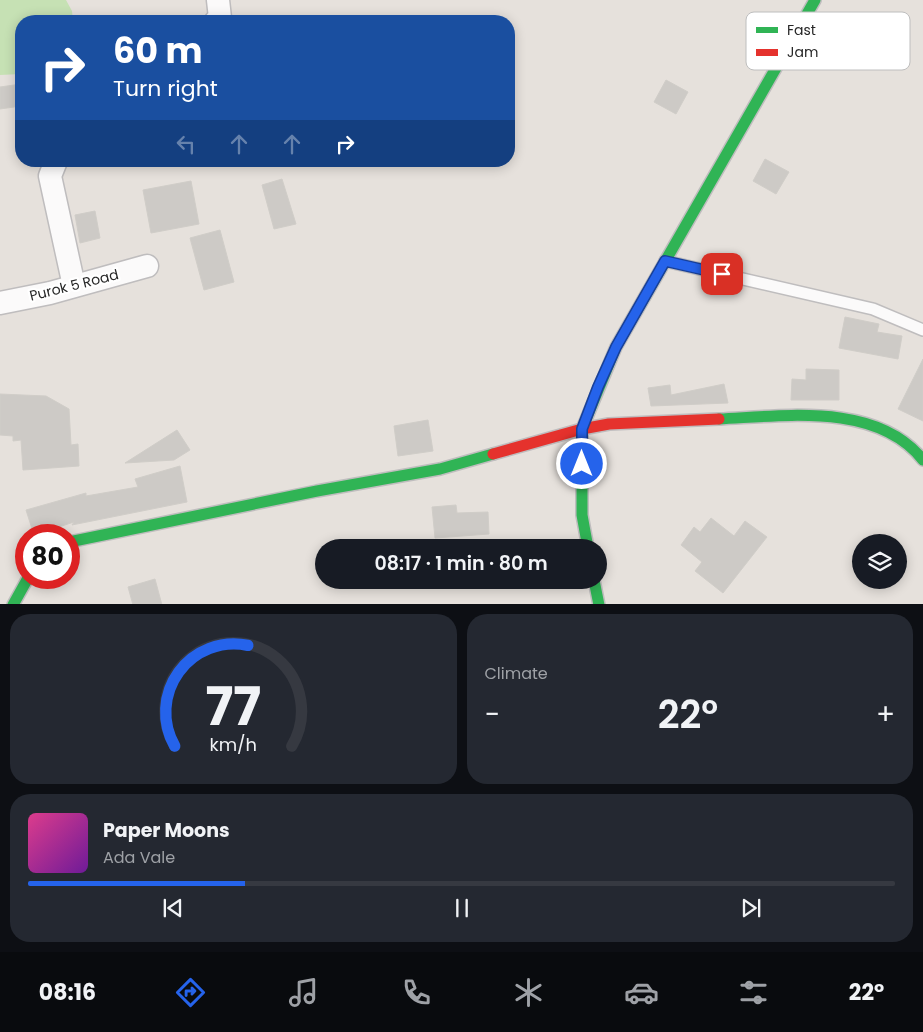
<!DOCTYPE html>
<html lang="en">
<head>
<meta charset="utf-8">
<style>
	body { margin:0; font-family:Poppins,sans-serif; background:#242831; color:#f1f3f6; height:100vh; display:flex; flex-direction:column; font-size:19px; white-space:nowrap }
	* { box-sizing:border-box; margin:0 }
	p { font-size:16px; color:#9ea1a6 }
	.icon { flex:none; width:28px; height:28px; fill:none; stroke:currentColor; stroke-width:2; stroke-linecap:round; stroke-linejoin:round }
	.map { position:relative; height:604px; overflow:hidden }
	.details { display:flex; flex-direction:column; gap:10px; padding:10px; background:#0d0f14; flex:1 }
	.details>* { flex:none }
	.hud { position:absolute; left:15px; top:15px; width:500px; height:152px; border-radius:20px; box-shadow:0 2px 12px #0003; background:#1a4fa0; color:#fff; overflow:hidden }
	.fabs { position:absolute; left:852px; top:534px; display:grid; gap:10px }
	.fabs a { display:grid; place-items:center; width:55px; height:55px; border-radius:50%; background:#171b24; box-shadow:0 2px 12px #0003; font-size:25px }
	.speed { position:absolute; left:15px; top:524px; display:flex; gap:10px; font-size:25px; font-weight:700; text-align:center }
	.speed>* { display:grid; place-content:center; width:65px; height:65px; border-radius:50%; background:#171b24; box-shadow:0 2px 12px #0003; line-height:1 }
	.speed .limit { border:8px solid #d22; background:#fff; color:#111 }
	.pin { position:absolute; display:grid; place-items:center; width:42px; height:42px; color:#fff; margin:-21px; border-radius:10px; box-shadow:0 2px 8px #0006 }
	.me { position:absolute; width:55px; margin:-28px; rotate:0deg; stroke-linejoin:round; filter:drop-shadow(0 0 4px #0008) }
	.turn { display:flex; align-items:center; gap:18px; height:105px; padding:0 15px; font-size:22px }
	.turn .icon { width:65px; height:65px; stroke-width:2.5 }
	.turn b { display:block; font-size:35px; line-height:42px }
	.lanes { display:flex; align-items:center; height:48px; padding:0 15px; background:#0003; justify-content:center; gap:25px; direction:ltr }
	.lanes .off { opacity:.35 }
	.big { font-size:38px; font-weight:600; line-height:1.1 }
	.details .tile { flex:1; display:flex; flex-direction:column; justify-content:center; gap:8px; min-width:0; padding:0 18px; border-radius:20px; background:#242831 }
	.details .dial { align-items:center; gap:0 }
	.dial svg { height:130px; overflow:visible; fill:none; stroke:#363941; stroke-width:7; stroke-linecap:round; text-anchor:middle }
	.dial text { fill:#f1f3f6; stroke:none }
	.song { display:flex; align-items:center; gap:15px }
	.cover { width:60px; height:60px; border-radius:8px; background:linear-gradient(135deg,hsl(330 70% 55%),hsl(280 70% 35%)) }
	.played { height:5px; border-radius:2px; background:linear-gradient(90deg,#2563eb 25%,#363941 25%) }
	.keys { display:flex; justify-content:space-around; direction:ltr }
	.heat { display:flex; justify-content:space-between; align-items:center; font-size:28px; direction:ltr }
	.details .tiles { flex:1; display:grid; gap:10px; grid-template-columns:1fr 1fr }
	.tile:last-child { grid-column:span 2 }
	.trip { position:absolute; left:315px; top:539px; width:292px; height:50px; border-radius:25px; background:#171b24; box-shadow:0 2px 12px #0003; font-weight:600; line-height:50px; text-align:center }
	.tab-bar { display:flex; height:80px; justify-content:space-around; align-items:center; background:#090b0e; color:#9ea1a6 }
	.tab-bar .icon { width:35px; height:35px }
	.tab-bar .on { color:#2563eb }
	.tab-bar b { font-size:22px; color:#f1f3f6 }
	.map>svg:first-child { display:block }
	.green { fill:#c6e1b4 }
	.building { fill:#cdcac6; stroke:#d0cdc8 }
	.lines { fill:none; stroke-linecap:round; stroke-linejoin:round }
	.lane-casing { stroke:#bfbdbe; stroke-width:14 }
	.street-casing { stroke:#bfbdbe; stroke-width:25 }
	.fast-casing { stroke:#bfbdbe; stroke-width:14 }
	.jam-casing { stroke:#bfbdbe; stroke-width:14 }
	.lane { stroke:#fbfafa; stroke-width:11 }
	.street { stroke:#fbfafa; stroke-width:22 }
	.fast { stroke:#30b455; stroke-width:11 }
	.jam { stroke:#e5322d; stroke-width:11 }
	.route-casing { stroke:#184099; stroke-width:12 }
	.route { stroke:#2563eb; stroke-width:9 }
	.labels { text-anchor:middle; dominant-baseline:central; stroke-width:4.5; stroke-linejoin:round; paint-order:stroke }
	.street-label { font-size:14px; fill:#272727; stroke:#fff }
	.key { fill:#fff; stroke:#bebebe; stroke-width:1 }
	.key-label { font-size:14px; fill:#272727 }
</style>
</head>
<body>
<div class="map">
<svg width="923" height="605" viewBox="0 0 923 605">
	<rect width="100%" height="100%" fill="#e6e1dc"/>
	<!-- green -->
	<path class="green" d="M0,0H66L72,11L73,21H21V74L0,75Z"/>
	<!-- building -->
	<path class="building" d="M666,80L688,92L676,114L654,102Z
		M21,84V106L0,109V87Z
		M765,159L789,172L776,194L753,181Z
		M282,179L296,224L274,229L262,185Z
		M191,181L199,224L151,233L143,190Z
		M95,211L100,238L80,243L75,215Z
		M220,230L234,282L204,290L190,238Z
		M845,317L879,324L877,332L902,336L898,359L839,348Z
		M923,359V421L898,409Z
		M806,369L839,370V400H791L792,379L806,380Z
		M724,384L728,403L651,406L648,388L670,385L671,395Z
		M0,394L46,396L69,409L71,445L78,444L79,466L23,470L21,440L13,441V436L0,435Z
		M428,420L433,451L398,456L394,426Z
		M177,430L190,450L174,460L125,463Z
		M180,466L187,502L72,525L74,522L34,535L26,510L86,493V496L138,487L135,479Z
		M456,505L457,513L488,512L489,534L435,538L432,507Z
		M711,518L734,536L745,521L767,537L723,593L695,571L702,562L681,545L694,527L700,532Z
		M155,579L162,605H133L128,587Z"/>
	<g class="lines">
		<defs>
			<path id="lane" d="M665,261L873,309L923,330"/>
			<path id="street" d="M216,21L220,18L218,0
				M56,161L50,176L74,286
				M0,303L50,293L147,266"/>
			<path id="fast" d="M719,419C784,416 877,402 923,460
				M69,542L317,491L440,469L493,454
				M588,548L582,515V429L616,347L815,0
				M594,580L599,605
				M13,605L28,578"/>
			<path id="jam" d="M493,454L582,429L609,424L719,419"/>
		</defs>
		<!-- lane casing -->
		<use href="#lane" class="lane-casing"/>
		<!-- street casing -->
		<use href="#street" class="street-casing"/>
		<!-- fast casing -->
		<use href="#fast" class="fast-casing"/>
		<!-- jam casing -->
		<use href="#jam" class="jam-casing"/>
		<!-- lane -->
		<use href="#lane" class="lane"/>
		<!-- street -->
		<use href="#street" class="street"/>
		<!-- fast -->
		<use href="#fast" class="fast"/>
		<!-- jam -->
		<use href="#jam" class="jam"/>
	</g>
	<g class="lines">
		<defs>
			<path id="route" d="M582,464V429L598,387L616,347L665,261L722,274"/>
		</defs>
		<!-- route casing -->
		<use href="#route" class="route-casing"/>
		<!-- route -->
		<use href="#route" class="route"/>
	</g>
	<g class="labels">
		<!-- street labels -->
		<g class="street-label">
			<text transform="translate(74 285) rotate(-14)">Purok 5 Road</text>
		</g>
	</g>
	<!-- legend -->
	<rect x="746" y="12" width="164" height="58" rx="8" class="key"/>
	<rect x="756" y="27" width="22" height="6" fill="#30b455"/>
	<rect x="756" y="49" width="22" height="7" fill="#e5322d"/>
	<g class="key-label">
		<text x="787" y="35">Fast</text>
		<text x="787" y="57">Jam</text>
	</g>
</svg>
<div class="fabs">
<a><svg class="icon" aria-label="layers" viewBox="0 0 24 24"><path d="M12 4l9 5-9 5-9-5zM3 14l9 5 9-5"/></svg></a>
</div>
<div class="speed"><div class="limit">80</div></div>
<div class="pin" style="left:722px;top:274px;background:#d93025"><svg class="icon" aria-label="arrive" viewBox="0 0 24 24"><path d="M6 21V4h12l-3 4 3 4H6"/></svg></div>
<svg class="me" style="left:582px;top:464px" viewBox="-20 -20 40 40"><circle r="17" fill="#2563eb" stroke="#fff" stroke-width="3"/><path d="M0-11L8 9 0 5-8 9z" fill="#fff"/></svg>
<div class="trip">08:17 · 1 min · 80 m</div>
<div class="hud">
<div class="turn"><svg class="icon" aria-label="right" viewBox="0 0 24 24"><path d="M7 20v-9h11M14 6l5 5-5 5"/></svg><div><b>60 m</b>Turn right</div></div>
<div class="lanes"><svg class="icon off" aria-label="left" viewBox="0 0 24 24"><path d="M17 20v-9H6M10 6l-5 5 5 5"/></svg><svg class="icon off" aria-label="ahead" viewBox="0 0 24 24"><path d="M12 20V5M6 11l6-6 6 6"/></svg><svg class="icon off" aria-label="ahead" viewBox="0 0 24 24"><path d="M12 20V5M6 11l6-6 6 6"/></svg><svg class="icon" aria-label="right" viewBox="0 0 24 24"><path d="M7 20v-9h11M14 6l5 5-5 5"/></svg></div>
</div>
</div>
<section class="details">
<div class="tiles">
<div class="tile dial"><svg viewBox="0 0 100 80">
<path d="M14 69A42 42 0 1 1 86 69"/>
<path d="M14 69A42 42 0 0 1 59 7" stroke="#2563eb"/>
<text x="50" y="56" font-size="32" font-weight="700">77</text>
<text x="50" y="72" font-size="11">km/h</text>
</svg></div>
<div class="tile"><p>Climate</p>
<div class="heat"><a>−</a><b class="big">22°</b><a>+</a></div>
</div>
<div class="tile">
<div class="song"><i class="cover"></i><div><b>Paper Moons</b><p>Ada Vale</p></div></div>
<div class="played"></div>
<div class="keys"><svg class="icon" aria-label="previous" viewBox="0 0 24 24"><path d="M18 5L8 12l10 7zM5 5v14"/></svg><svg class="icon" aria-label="pause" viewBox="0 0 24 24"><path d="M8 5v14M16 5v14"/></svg><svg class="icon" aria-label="next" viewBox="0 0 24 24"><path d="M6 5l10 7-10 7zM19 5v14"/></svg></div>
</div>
</div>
</section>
<nav class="tab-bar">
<b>08:16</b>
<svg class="icon on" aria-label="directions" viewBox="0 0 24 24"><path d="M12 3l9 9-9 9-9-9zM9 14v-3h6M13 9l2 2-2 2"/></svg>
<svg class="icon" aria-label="music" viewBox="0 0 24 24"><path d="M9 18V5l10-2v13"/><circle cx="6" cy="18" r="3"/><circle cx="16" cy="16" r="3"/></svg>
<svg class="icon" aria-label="phone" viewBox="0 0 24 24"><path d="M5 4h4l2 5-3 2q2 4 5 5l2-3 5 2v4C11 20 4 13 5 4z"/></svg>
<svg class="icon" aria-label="climate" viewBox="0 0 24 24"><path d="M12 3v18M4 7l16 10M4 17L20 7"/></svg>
<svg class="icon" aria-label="car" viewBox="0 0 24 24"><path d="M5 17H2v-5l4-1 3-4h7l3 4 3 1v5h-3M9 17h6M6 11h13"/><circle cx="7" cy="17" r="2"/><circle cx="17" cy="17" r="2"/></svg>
<svg class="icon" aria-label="filters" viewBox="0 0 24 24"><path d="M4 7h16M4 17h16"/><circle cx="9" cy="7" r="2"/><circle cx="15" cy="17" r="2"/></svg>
<b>22°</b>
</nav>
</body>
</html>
